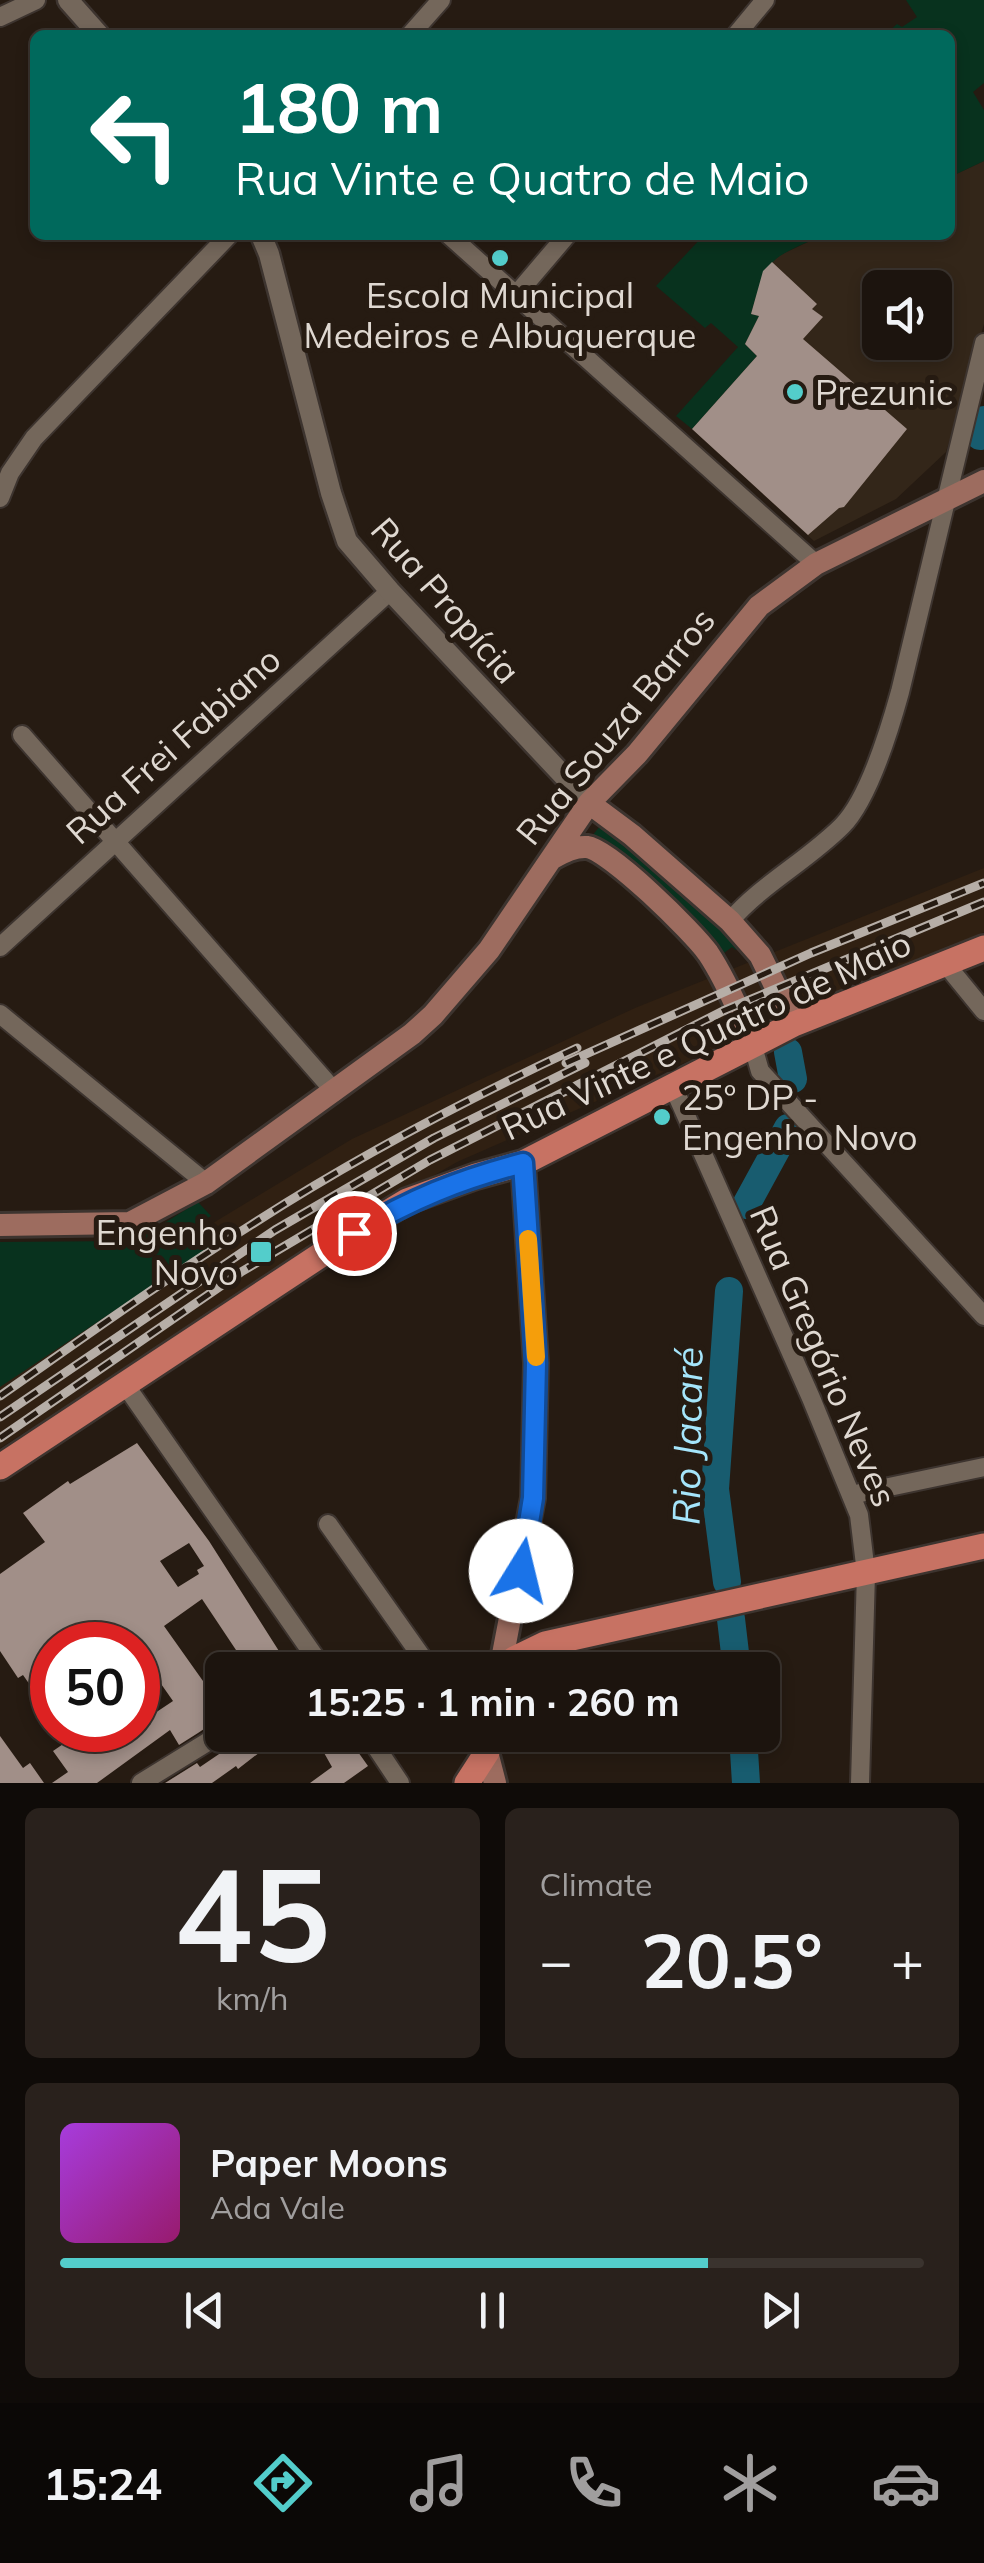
<!DOCTYPE html>
<html lang="en">
<head>
<meta charset="utf-8">
<style>
	body { margin:0; font-family:Mulish,sans-serif; background:#29211c; color:#f1f3f6; height:100vh; display:flex; flex-direction:column; font-size:38px; white-space:nowrap }
	* { box-sizing:border-box; margin:0 }
	p { font-size:32px; color:#a09e9e }
	.icon { flex:none; width:55px; height:55px; fill:none; stroke:currentColor; stroke-width:2; stroke-linecap:round; stroke-linejoin:round }
	.map { position:relative; height:1783px; overflow:hidden }
	.sheet { display:flex; flex-direction:column; gap:25px; padding:25px; background:#0f0b08; flex:1 }
	.sheet>* { flex:none }
	.guide { position:absolute; left:30px; top:30px; width:925px; height:210px; border-radius:15px; box-shadow:0 5px 15px #0003,0 0 0 2px #3a332e; background:#00695c; color:#fff; overflow:hidden }
	.fabs { position:absolute; left:862px; top:270px; display:grid; gap:20px }
	.fabs a { display:grid; place-items:center; width:90px; height:90px; border-radius:15px; background:#1c140e; box-shadow:0 5px 15px #0003,0 0 0 2px #3a332e; font-size:50px }
	.speed { position:absolute; left:30px; top:1622px; display:flex; gap:20px; font-size:50px; font-weight:700; text-align:center }
	.speed>* { display:grid; place-content:center; width:130px; height:130px; border-radius:50%; background:#1c140e; box-shadow:0 5px 15px #0003,0 0 0 2px #3a332e; line-height:1 }
	.speed .limit { border:15px solid #d22; background:#fff; color:#111 }
	.pin { position:absolute; display:grid; place-items:center; width:85px; height:85px; color:#fff; margin:-42px; border:5px solid #fff; border-radius:50%; box-shadow:0 2px 10px #0007 }
	.me { position:absolute; width:110px; margin:-55px; rotate:9deg; stroke-linejoin:round; filter:drop-shadow(0 0 8px #0008) }
	.turn { display:flex; align-items:center; gap:35px; height:210px; padding:0 40px; font-size:45px }
	.turn .icon { width:130px; height:130px; stroke-width:2.5 }
	.turn b { display:block; font-size:70px; line-height:85px }
	.big { font-size:75px; font-weight:700; line-height:1.1 }
	.sheet .widget { flex:1; display:flex; flex-direction:column; justify-content:center; gap:15px; min-width:0; padding:0 35px; border-radius:15px; background:#29211c }
	.sheet .dial { align-items:center; gap:0 }
	.dial b { font-size:130px; line-height:1 }
	.song { display:flex; align-items:center; gap:30px }
	.cover { width:120px; height:120px; border-radius:15px; background:linear-gradient(135deg,hsl(280 70% 55%),hsl(320 70% 35%)) }
	.played { height:10px; border-radius:5px; background:linear-gradient(90deg,#53cdcb 75%,#3a332e 75%) }
	.keys { display:flex; justify-content:space-around; direction:ltr }
	.heat { display:flex; justify-content:space-between; align-items:center; font-size:55px; direction:ltr }
	.sheet .tiles { flex:1; display:grid; gap:25px; grid-template-columns:1fr 1fr }
	.widget:last-child { grid-column:span 2 }
	.trip { position:absolute; left:205px; top:1652px; width:575px; height:100px; border-radius:15px; background:#1c140e; box-shadow:0 5px 15px #0003,0 0 0 2px #3a332e; font-weight:700; line-height:100px; text-align:center }
	.menu { display:flex; height:160px; justify-content:space-around; align-items:center; background:#0b0806; color:#a09e9e }
	.menu .icon { width:70px; height:70px }
	.menu .active { color:#53cdcb }
	.menu b { font-size:45px; color:#f1f3f6 }
	.map>svg:first-child { display:block }
	.commercial { fill:#332619; fill-rule:evenodd }
	.built { fill:#302012 }
	.green { fill:#08321e }
	.lines { fill:none; stroke-linecap:round; stroke-linejoin:round }
	.river { stroke:#185c6f; stroke-width:28 }
	.building { fill:#a18f88; fill-rule:evenodd }
	.minor-casing { stroke:#3d342f; stroke-width:22 }
	.tertiary-casing { stroke:#3d342f; stroke-width:25 }
	.secondary-casing { stroke:#3d342f; stroke-width:28 }
	.primary-casing { stroke:#3d342f; stroke-width:30 }
	.minor { stroke:#74675b; stroke-width:18 }
	.tertiary { stroke:#74675b; stroke-width:20 }
	.secondary { stroke:#9d6c5f; stroke-width:22 }
	.primary { stroke:#c77263; stroke-width:25 }
	.rail-casing { stroke:#b6aea7; stroke-width:9 }
	.rail { stroke:#261b12; stroke-width:5; stroke-dasharray:15; stroke-linecap:butt }
	.route-casing { stroke:#114b97; stroke-width:25 }
	.route { stroke:#1a73e8; stroke-width:18 }
	.slow { stroke:#f59e0b; stroke-width:18 }
	.poi-dot { fill:#53cdcb; stroke:#261b12; stroke-width:4 }
	.labels { text-anchor:middle; dominant-baseline:central; stroke-width:10; stroke-linejoin:round; paint-order:stroke }
	.poi-label { font-size:35px; fill:#dfd8d1; stroke:#261b12; text-anchor:start }
	.street-label { font-size:35px; fill:#dfd8d1; stroke:#261b12 }
	.water-label { font-size:38px; font-style:italic; fill:#a5e5fb; stroke:#261b12 }
</style>
</head>
<body>
<div class="map">
<svg width="984" height="1783" viewBox="0 0 984 1783">
	<rect width="100%" height="100%" fill="#261b12"/>
	<!-- commercial -->
	<path class="commercial" d="M984,161V324L946,452L896,499L814,541L692,429L757,356L745,344L759,317L751,314L763,271L778,256L823,235H950V177ZM880,288H935V342H880Z"/>
	<!-- built -->
	<path class="built" d="M984,868V932L457,1162L293,1257L119,1374L0,1448V1352L352,1139L635,1008Z"/>
	<!-- green -->
	<path class="green" d="M906,0H984V83L973,92L984,110V161L950,177V35H874L888,32L897,24L902,27L917,17Z
		M704,235H823C769,260 768,255 751,314L759,316L745,344L757,356L692,429L676,416L738,347L711,323L705,328L656,286Z
		M600,826L626,841L740,945L736,950L732,947L724,953L732,969L729,970C690,921 647,866 592,836Z
		M198,1202L211,1216L198,1223L213,1245L0,1387V1242L130,1241L150,1232Z"/>
	<g class="lines">
		<!-- river -->
		<path class="river" d="M980,436L984,420
			M788,1052L793,1079
			M746,1205L788,1128
			M727,1582L715,1489L729,1291
			M731,1619L737,1670
			M743,1735L746,1783"/>
	</g>
	<!-- building -->
	<path class="building" d="M772,262L817,304L812,309L823,317L803,339L907,429L844,507L839,508L808,535L692,429L757,356L745,344L759,316L751,314L763,271Z
		M137,1443L209,1541L291,1670H222V1717L198,1733L179,1745L170,1730L97,1783H52L68,1772L53,1751L69,1740L62,1730H138V1694L152,1715L173,1701L138,1651V1645H43L52,1658V1710L34,1682L30,1685L23,1675L18,1678L0,1651V1574L45,1542L23,1513L68,1481L70,1484ZM189,1543L204,1566L197,1570L199,1574L178,1587L160,1561ZM202,1599L240,1656L203,1681L164,1626Z
		M247,1735H282L238,1769L236,1766L212,1783H165L197,1763L200,1767Z
		M321,1735H346L368,1766L344,1783H310L332,1767L323,1751L328,1747Z
		M0,1736L23,1768L30,1763L44,1783H0Z"/>
	<g class="lines">
		<defs>
			<path id="minor" d="M0,17L36,0
				M410,35L441,0
				M736,35L765,0
				M449,235L816,564
				M516,295L567,235
				M0,498L10,473L34,438L229,235
				M22,735L335,1092
				M730,921C762,884 807,861 842,826C868,800 890,728 900,692L984,343
				M0,947L390,591
				M944,962L984,1011
				M0,1014L206,1183
				M752,1043L760,1071L984,1316
				M672,1084L811,1398L859,1515L866,1573L860,1783
				M126,1386L324,1670
				M851,1495L984,1467
				M328,1524L431,1670
				M368,1735L400,1783
				M141,1783L222,1733"/>
			<path id="tertiary" d="M68,0L99,35
				M261,235L269,254L331,493L347,541L390,591L589,803"/>
			<path id="secondary" d="M589,803L632,835L730,921L760,955L794,1024
				M551,859C562,853 574,846 587,847C610,850 693,932 708,953C726,980 740,1013 752,1043
				M0,1225L130,1223L206,1183L412,1034L433,1015L489,950L589,803L637,754L759,606L816,564L984,481
				M500,1670L533,1498L536,1363L523,1163
				M487,1752L495,1783"/>
			<path id="primary" d="M0,1467L354,1233L407,1201L476,1176L523,1163L794,1024L984,948
				M500,1670L514,1659L545,1644L984,1546
				M467,1783L487,1752L490,1735"/>
		</defs>
		<!-- minor casing -->
		<use href="#minor" class="minor-casing"/>
		<!-- tertiary casing -->
		<use href="#tertiary" class="tertiary-casing"/>
		<!-- secondary casing -->
		<use href="#secondary" class="secondary-casing"/>
		<!-- primary casing -->
		<use href="#primary" class="primary-casing"/>
		<!-- minor -->
		<use href="#minor" class="minor"/>
		<!-- tertiary -->
		<use href="#tertiary" class="tertiary"/>
		<!-- secondary -->
		<use href="#secondary" class="secondary"/>
		<!-- primary -->
		<use href="#primary" class="primary"/>
		<defs>
			<path id="rail" d="M566,1063L811,953L984,883
				M0,1396C83,1338 165,1279 251,1225C355,1158 465,1100 577,1048
				M0,1417L275,1230L434,1138L585,1063
				M0,1438L241,1272L430,1160L723,1011L984,902"/>
		</defs>
		<!-- rail casing -->
		<use href="#rail" class="rail-casing"/>
		<!-- rail -->
		<use href="#rail" class="rail"/>
	</g>
	<g class="lines">
		<defs>
			<path id="route" d="M354,1233C412,1199 458,1180 523,1163L536,1363L533,1498L521,1571"/>
		</defs>
		<!-- route casing -->
		<use href="#route" class="route-casing"/>
		<!-- route -->
		<use href="#route" class="route"/>
		<!-- slow -->
		<path class="slow" d="M528,1239L536,1357"/>
	</g>
	<!-- markers -->
	<g class="poi-dot">
		<circle cx="500" cy="258" r="10"/>
		<circle cx="795" cy="392" r="10"/>
		<circle cx="662" cy="1117" r="10"/>
		<rect x="249" y="1240" width="24" height="24" rx="5"/>
	</g>
	<g class="labels">
		<!-- poi labels -->
		<g class="poi-label">
			<text x="500" y="295" text-anchor="middle">Escola Municipal<tspan x="500" dy="40">Medeiros e Albuquerque</tspan></text>
			<text x="815" y="392">Prezunic</text>
			<text x="682" y="1097">25º DP -<tspan x="682" dy="40">Engenho Novo</tspan></text>
			<text x="238" y="1232" text-anchor="end">Engenho<tspan x="238" dy="40">Novo</tspan></text>
		</g>
		<!-- street labels -->
		<g class="street-label">
			<text transform="translate(446 600) rotate(49)">Rua Propícia</text>
			<text transform="translate(615 726) rotate(-51)">Rua Souza Barros</text>
			<text transform="translate(173 745) rotate(-42)">Rua Frei Fabiano</text>
			<text transform="translate(706 1035) rotate(-25)">Rua Vinte e Quatro de Maio</text>
			<text transform="translate(824 1356) rotate(67)">Rua Gregório Neves</text>
		</g>
		<!-- water labels -->
		<g class="water-label">
			<text transform="translate(687 1436) rotate(-89)">Rio Jacaré</text>
		</g>
	</g>
</svg>
<div class="fabs">
<a><svg class="icon" aria-label="sound" viewBox="0 0 24 24"><path d="M4 9h4l5-4v14l-5-4H4zM17 9q2 3 0 6"/></svg></a>
</div>
<div class="speed"><div class="limit">50</div></div>
<div class="pin" style="left:354px;top:1233px;background:#d93025"><svg class="icon" aria-label="arrive" viewBox="0 0 24 24"><path d="M6 21V4h12l-3 4 3 4H6"/></svg></div>
<svg class="me" style="left:521px;top:1571px" viewBox="-20 -20 40 40"><circle r="19" fill="#fff"/><path d="M0-13L10 11 0 6-10 11z" fill="#1a73e8"/></svg>
<div class="trip">15:25 · 1 min · 260 m</div>
<div class="guide">
<div class="turn"><svg class="icon" aria-label="left" viewBox="0 0 24 24"><path d="M17 20v-9H6M10 6l-5 5 5 5"/></svg><div><b>180 m</b>Rua Vinte e Quatro de Maio</div></div>
</div>
</div>
<section class="sheet">
<div class="tiles">
<div class="widget dial"><b>45</b><p>km/h</p></div>
<div class="widget"><p>Climate</p>
<div class="heat"><a>−</a><b class="big">20.5°</b><a>+</a></div>
</div>
<div class="widget">
<div class="song"><i class="cover"></i><div><b>Paper Moons</b><p>Ada Vale</p></div></div>
<div class="played"></div>
<div class="keys"><svg class="icon" aria-label="previous" viewBox="0 0 24 24"><path d="M18 5L8 12l10 7zM5 5v14"/></svg><svg class="icon" aria-label="pause" viewBox="0 0 24 24"><path d="M8 5v14M16 5v14"/></svg><svg class="icon" aria-label="next" viewBox="0 0 24 24"><path d="M6 5l10 7-10 7zM19 5v14"/></svg></div>
</div>
</div>
</section>
<nav class="menu">
<b>15:24</b>
<svg class="icon active" aria-label="directions" viewBox="0 0 24 24"><path d="M12 3l9 9-9 9-9-9zM9 14v-3h6M13 9l2 2-2 2"/></svg>
<svg class="icon" aria-label="music" viewBox="0 0 24 24"><path d="M9 18V5l10-2v13"/><circle cx="6" cy="18" r="3"/><circle cx="16" cy="16" r="3"/></svg>
<svg class="icon" aria-label="phone" viewBox="0 0 24 24"><path d="M5 4h4l2 5-3 2q2 4 5 5l2-3 5 2v4C11 20 4 13 5 4z"/></svg>
<svg class="icon" aria-label="climate" viewBox="0 0 24 24"><path d="M12 3v18M4 7l16 10M4 17L20 7"/></svg>
<svg class="icon" aria-label="car" viewBox="0 0 24 24"><path d="M5 17H2v-5l4-1 3-4h7l3 4 3 1v5h-3M9 17h6M6 11h13"/><circle cx="7" cy="17" r="2"/><circle cx="17" cy="17" r="2"/></svg>
</nav>
</body>
</html>
